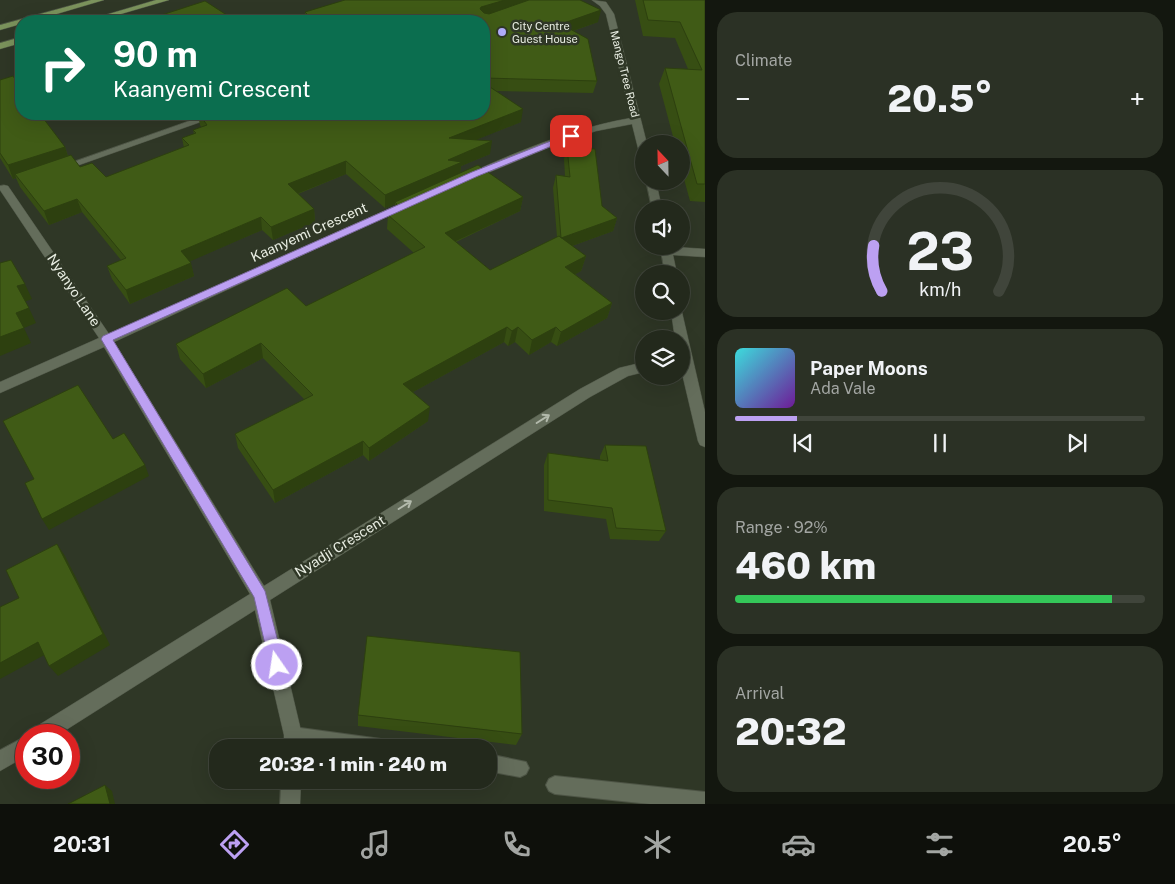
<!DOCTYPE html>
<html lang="en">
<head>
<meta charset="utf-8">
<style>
	body { margin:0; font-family:"Public Sans",sans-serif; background:#2b3125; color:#f1f3f6; height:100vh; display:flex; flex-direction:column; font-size:19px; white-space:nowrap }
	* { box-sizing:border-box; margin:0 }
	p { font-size:16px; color:#a3a6a3 }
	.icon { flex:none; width:28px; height:28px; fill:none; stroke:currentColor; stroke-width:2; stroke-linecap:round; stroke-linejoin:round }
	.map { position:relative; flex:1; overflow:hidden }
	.sheet { display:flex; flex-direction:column; gap:12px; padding:12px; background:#13170f; width:470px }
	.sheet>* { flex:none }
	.guide { position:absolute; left:15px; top:15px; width:475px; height:105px; border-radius:20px; box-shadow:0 5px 20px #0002,0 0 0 1px #40453b; background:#0b6e4f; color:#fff; overflow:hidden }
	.needle { width:32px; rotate:338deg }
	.fabs { position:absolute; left:635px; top:135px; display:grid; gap:10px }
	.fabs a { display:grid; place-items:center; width:55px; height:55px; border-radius:50%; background:#23291c; box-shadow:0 5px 20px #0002,0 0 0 1px #40453b; font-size:25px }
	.speed { position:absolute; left:15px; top:724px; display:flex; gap:10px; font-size:25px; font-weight:700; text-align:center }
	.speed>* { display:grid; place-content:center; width:65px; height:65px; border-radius:50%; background:#23291c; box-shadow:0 5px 20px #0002,0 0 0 1px #40453b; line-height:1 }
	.speed .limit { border:8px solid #d22; background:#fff; color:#111 }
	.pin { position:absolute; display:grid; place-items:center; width:42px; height:42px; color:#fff; margin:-21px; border-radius:10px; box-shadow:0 2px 8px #0006 }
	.me { position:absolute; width:55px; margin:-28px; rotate:347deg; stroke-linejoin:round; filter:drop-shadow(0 0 4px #0008) }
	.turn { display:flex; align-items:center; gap:18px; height:105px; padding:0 15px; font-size:22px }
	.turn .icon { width:65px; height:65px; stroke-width:2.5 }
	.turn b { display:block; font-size:35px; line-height:42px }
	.big { font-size:38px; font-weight:800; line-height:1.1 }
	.sheet .tile { flex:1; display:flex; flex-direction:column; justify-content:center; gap:8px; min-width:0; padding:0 18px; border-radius:20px; background:#2b3125 }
	.sheet .dial { align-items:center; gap:0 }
	.dial svg { height:130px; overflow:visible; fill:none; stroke:#40453b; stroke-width:7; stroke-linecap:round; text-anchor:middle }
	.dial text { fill:#f1f3f6; stroke:none }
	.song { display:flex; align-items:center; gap:15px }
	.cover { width:60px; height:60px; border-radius:8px; background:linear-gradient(135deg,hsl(180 70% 55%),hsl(280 70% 35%)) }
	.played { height:5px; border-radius:2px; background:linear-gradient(90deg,#bca0f2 15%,#40453b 15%) }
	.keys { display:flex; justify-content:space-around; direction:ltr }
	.heat { display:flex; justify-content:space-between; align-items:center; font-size:28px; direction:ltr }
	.charge { height:8px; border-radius:4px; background:linear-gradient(90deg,#34c759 92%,#40453b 0) }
	.trip { position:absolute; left:209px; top:739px; width:288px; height:50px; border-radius:20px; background:#23291c; box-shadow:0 5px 20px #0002,0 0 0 1px #40453b; font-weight:800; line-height:50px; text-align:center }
	.menu { display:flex; height:80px; justify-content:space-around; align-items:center; background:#0e100b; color:#a3a6a3 }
	.menu .icon { width:35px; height:35px }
	.menu .on { color:#bca0f2 }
	.menu b { font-size:22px; color:#f1f3f6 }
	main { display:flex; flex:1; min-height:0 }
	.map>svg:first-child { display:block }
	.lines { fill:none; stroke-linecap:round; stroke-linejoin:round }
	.service-casing { stroke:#4d5445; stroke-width:2 }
	.minor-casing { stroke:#4d5445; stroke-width:1 }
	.primary-casing { stroke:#4d5445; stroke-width:1 }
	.service { fill:#646d5b; fill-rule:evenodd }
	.minor { fill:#646d5b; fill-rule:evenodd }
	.primary { fill:#7b935c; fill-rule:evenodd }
	.wall { fill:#374e13 }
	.shaded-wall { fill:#2d400f }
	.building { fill:#405b16; stroke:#2d400f }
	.oneway { stroke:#b3baac }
	.route { fill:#bca0f2; stroke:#7a689d }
	.poi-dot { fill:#b1adfa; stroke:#2f3726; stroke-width:2 }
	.labels { text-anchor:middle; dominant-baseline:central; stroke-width:5; stroke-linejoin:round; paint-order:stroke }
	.far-poi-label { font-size:11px; fill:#e8ede2; stroke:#2f3726; text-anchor:start }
	.far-street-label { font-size:11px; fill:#e8ede2; stroke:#2f3726 }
	.street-label { font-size:14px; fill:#e8ede2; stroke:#2f3726 }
</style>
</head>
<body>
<main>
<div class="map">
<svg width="705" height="804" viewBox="0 0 705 804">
	<rect width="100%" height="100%" fill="#2f3726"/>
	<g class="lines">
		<defs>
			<path id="service" d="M293,727L381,739L387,742L389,748C357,748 317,754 287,741L285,735L287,729Z
				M488,754L526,762L529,768L526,774L520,777L488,771Z
				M555,776L705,792V804H650L555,794L549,791L546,785L549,779Z"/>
			<path id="minor" d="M592,0L606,2L614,14L647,144H644V155L639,152L632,124L596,131L555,145L473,179H465V175C519,151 573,128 631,118L606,14L600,6Z
				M209,114H223L65,170H57L56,168Z
				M646,181H656L662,209H652Z
				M4,185L8,186L109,334L402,203H410L411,205L114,342L264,586L580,389L619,368L644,362V372L628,376L590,397L270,600L302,735V748H284V735L255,610L58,735H32L34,728L250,594L104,347L0,393V382L99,338L0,190V186Z
				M660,246L705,249V257L673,255L677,274H665Z
				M681,308L705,412V447L700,445L698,441L681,369V339H675L671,311H681Z
				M26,736V756L0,771V750Z
				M281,780H301L300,804H280Z"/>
			<path id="primary" d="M91,0H104L33,21H21V24L0,30V25Z
				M156,0H169L97,21H85Z
				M21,37V43L0,49V43Z"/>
		</defs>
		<!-- service casing -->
		<use href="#service" class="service-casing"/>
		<!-- minor casing -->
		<use href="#minor" class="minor-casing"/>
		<!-- primary casing -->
		<use href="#primary" class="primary-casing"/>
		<!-- service -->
		<use href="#service" class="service"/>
		<!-- minor -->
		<use href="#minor" class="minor"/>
		<!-- primary -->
		<use href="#primary" class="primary"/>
	</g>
	<!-- wall -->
	<path class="wall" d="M635,0H705V202L690,201L681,168V144H675L659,84L665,68L688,69L675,38L643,36Z
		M305,12L598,22L573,31L597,81L593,93L496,91L521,122L475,140L490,154L461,166L460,173L523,197L520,211L456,242L490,270L557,237L553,188L556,175L565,176L564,159L567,147L602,206L617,218L613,231L572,246L586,256L581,271L575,274L612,303L607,318L557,346L551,342L529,355L515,342L508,346L504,342L413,392L428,421L369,461L363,455L275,503L238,448L235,434L305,400L263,358L206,388L180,359L176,344L306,306L414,253L387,229L388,215L395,207V204L385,208L346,174L298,194L314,209L315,222L273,240L262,230L190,261L194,276L130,304L112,279L107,266L121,260L82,212L49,225L20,187L16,178L13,179L0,158V80L21,114L65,147L68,156L80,167L106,177L184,148L182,138L194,134L193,130L201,127L200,125L198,116L194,117L191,114H484V21L305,15Z
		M605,445L666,531L659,541L610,539L606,519L544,511V465L548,453L600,460V456Z
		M358,715L522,734L516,745L358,726Z"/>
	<!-- shaded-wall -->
	<path class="shaded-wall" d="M505,0H543L479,19L480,9L481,7Z
		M601,10L598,22L558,36L561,24Z
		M523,109L521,122L448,151L449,138Z
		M193,114H198V116L194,117Z
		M492,141L490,154L461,166L460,175L395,202V204L385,208V195L448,160Z
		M65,147L69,160L15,174L16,178L13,179L8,165Z
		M346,161V174L289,197L288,184Z
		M523,197L520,211L443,247L445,233Z
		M77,199L82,212L49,225L44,211Z
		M314,209L315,222L273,240L271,227Z
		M261,217L262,230L184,264L181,251Z
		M617,218L613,231L558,251L561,238Z
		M586,256L581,271L561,282L565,267Z
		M191,263L194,276L130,304L126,290Z
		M25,284L32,299L24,302L17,286Z
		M612,303L607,318L557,346L561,332Z
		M29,308L36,323L24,328L31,343L0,356V337L16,313Z
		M507,327L504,342L402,398L403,384Z
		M518,327L515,342L508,346L512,331Z
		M556,327L551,342L529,355L532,340Z
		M261,343L263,358L206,388L203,374Z
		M430,407L428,421L369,461V448Z
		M363,441V455L275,503L273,490Z
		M145,465L149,476L49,530L42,519Z
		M57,544L65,556L110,645L58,676L49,666Z
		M38,642L48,653L0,679V663Z
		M105,785L112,791L115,804H110Z"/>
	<!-- building -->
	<path class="building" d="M345,0H505L481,7L480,9L484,13L489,14L529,0H580L601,10L561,24L588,39L597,81L484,78V21H286L307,14L305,12Z
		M643,0H705V184H697L665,68L702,70L680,22L648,20Z
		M205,1L236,21H143Z
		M21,74V114H40L65,147L8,165L0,153V80L13,76L15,79Z
		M484,83L523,109L449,138L492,141L448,160L462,162L385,195L346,161L288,184L314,209L271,227L261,217L181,251L191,263L126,290L107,266L126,258L77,199L44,211L15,174L71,155L80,167L92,163L106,177L189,145L182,138L196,133L193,130L207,125L199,114H484Z
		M567,147L595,149L602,206L617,218L561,238L556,175L570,177Z
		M478,165L523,197L445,233L490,270L559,236L586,256L565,267L612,303L561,332L556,327L532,340L518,327L512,331L507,327L403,384L430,407L369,448L363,441L273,490L235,434L313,395L261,343L203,374L176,344L287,288L306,306L425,247L388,215L397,204L395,202Z
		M11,260L25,284L17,286L29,308L16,313L24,328L0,337V263Z
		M78,385L113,439L124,433L145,465L42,519L25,483L34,479L3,421Z
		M605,445L646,446L666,531L616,528L612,508L548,500V453L608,461Z
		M57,544L103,634L49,666L38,642L0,663V607L19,598L6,570Z
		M367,636L520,652L522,734L358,715Z
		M105,785L110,804H68Z"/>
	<!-- one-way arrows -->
	<defs><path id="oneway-shaft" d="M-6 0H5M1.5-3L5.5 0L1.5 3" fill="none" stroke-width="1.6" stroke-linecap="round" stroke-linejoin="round" transform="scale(1.25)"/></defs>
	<g class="oneway">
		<use href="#oneway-shaft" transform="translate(543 419) rotate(-32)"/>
		<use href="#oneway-shaft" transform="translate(405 505) rotate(-32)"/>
	</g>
	<!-- route -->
	<path class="route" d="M571,133L575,136L574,137L478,176L113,340L265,591L284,665L282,670L277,672L271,670L254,597L101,339L103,336L472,172Z"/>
	<!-- markers -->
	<circle class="poi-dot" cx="502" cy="32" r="5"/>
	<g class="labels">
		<!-- far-poi labels -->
		<g class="far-poi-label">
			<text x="512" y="26">City Centre<tspan x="512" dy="13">Guest House</tspan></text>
		</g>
		<!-- far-street labels -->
		<g class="far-street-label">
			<text transform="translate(625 74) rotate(76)">Mango Tree Road</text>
		</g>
		<!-- street labels -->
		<g class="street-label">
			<text transform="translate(309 232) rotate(-24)">Kaanyemi Crescent</text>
			<text transform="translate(74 290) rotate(56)">Nyanyo Lane</text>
			<text transform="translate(340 546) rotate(-32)">Nyadji Crescent</text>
		</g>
	</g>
</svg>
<div class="fabs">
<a><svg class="needle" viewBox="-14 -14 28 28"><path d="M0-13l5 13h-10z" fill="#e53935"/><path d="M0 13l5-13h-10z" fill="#a3a6a3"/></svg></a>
<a><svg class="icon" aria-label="sound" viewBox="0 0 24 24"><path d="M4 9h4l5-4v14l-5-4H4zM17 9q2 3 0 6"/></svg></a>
<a><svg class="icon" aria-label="search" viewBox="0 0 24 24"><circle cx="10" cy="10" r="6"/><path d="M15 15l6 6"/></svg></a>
<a><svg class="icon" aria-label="layers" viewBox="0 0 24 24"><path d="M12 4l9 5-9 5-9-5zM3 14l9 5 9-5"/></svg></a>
</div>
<div class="speed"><div class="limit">30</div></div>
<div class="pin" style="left:571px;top:136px;background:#d93025"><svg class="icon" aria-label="arrive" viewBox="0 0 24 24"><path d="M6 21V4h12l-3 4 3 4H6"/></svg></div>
<svg class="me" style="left:277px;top:665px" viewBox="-20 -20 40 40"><circle r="17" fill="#bca0f2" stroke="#fff" stroke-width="3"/><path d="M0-11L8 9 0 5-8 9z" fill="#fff"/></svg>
<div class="trip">20:32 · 1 min · 240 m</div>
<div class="guide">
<div class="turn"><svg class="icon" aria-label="right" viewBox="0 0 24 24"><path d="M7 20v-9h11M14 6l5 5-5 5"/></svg><div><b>90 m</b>Kaanyemi Crescent</div></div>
</div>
</div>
<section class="sheet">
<div class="tile"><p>Climate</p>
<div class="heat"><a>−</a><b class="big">20.5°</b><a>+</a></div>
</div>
<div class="tile dial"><svg viewBox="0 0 100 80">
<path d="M14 69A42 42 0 1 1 86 69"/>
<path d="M14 69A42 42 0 0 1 9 41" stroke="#bca0f2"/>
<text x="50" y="56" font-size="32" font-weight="700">23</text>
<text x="50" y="72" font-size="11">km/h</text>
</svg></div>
<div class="tile">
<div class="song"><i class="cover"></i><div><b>Paper Moons</b><p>Ada Vale</p></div></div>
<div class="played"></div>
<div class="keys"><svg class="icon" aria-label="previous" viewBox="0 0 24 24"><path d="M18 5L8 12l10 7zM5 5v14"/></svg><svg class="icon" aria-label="pause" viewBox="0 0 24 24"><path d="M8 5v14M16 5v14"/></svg><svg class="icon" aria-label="next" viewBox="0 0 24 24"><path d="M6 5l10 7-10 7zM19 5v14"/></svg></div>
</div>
<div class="tile"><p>Range · 92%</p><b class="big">460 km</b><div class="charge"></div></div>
<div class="tile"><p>Arrival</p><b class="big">20:32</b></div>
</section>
</main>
<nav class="menu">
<b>20:31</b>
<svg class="icon on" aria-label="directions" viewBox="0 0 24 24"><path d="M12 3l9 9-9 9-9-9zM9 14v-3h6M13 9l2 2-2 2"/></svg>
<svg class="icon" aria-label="music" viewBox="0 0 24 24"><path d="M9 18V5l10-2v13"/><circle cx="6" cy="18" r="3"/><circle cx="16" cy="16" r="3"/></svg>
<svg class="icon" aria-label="phone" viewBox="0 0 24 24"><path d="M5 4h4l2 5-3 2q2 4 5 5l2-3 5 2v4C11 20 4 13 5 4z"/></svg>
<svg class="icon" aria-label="climate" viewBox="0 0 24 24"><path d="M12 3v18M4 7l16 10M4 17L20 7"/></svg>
<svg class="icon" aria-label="car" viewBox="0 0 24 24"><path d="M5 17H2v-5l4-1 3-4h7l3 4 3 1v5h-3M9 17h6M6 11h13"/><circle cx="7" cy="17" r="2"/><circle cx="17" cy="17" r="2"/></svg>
<svg class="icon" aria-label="filters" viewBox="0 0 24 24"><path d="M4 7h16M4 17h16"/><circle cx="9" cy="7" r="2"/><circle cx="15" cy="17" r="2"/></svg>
<b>20.5°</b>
</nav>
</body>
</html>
